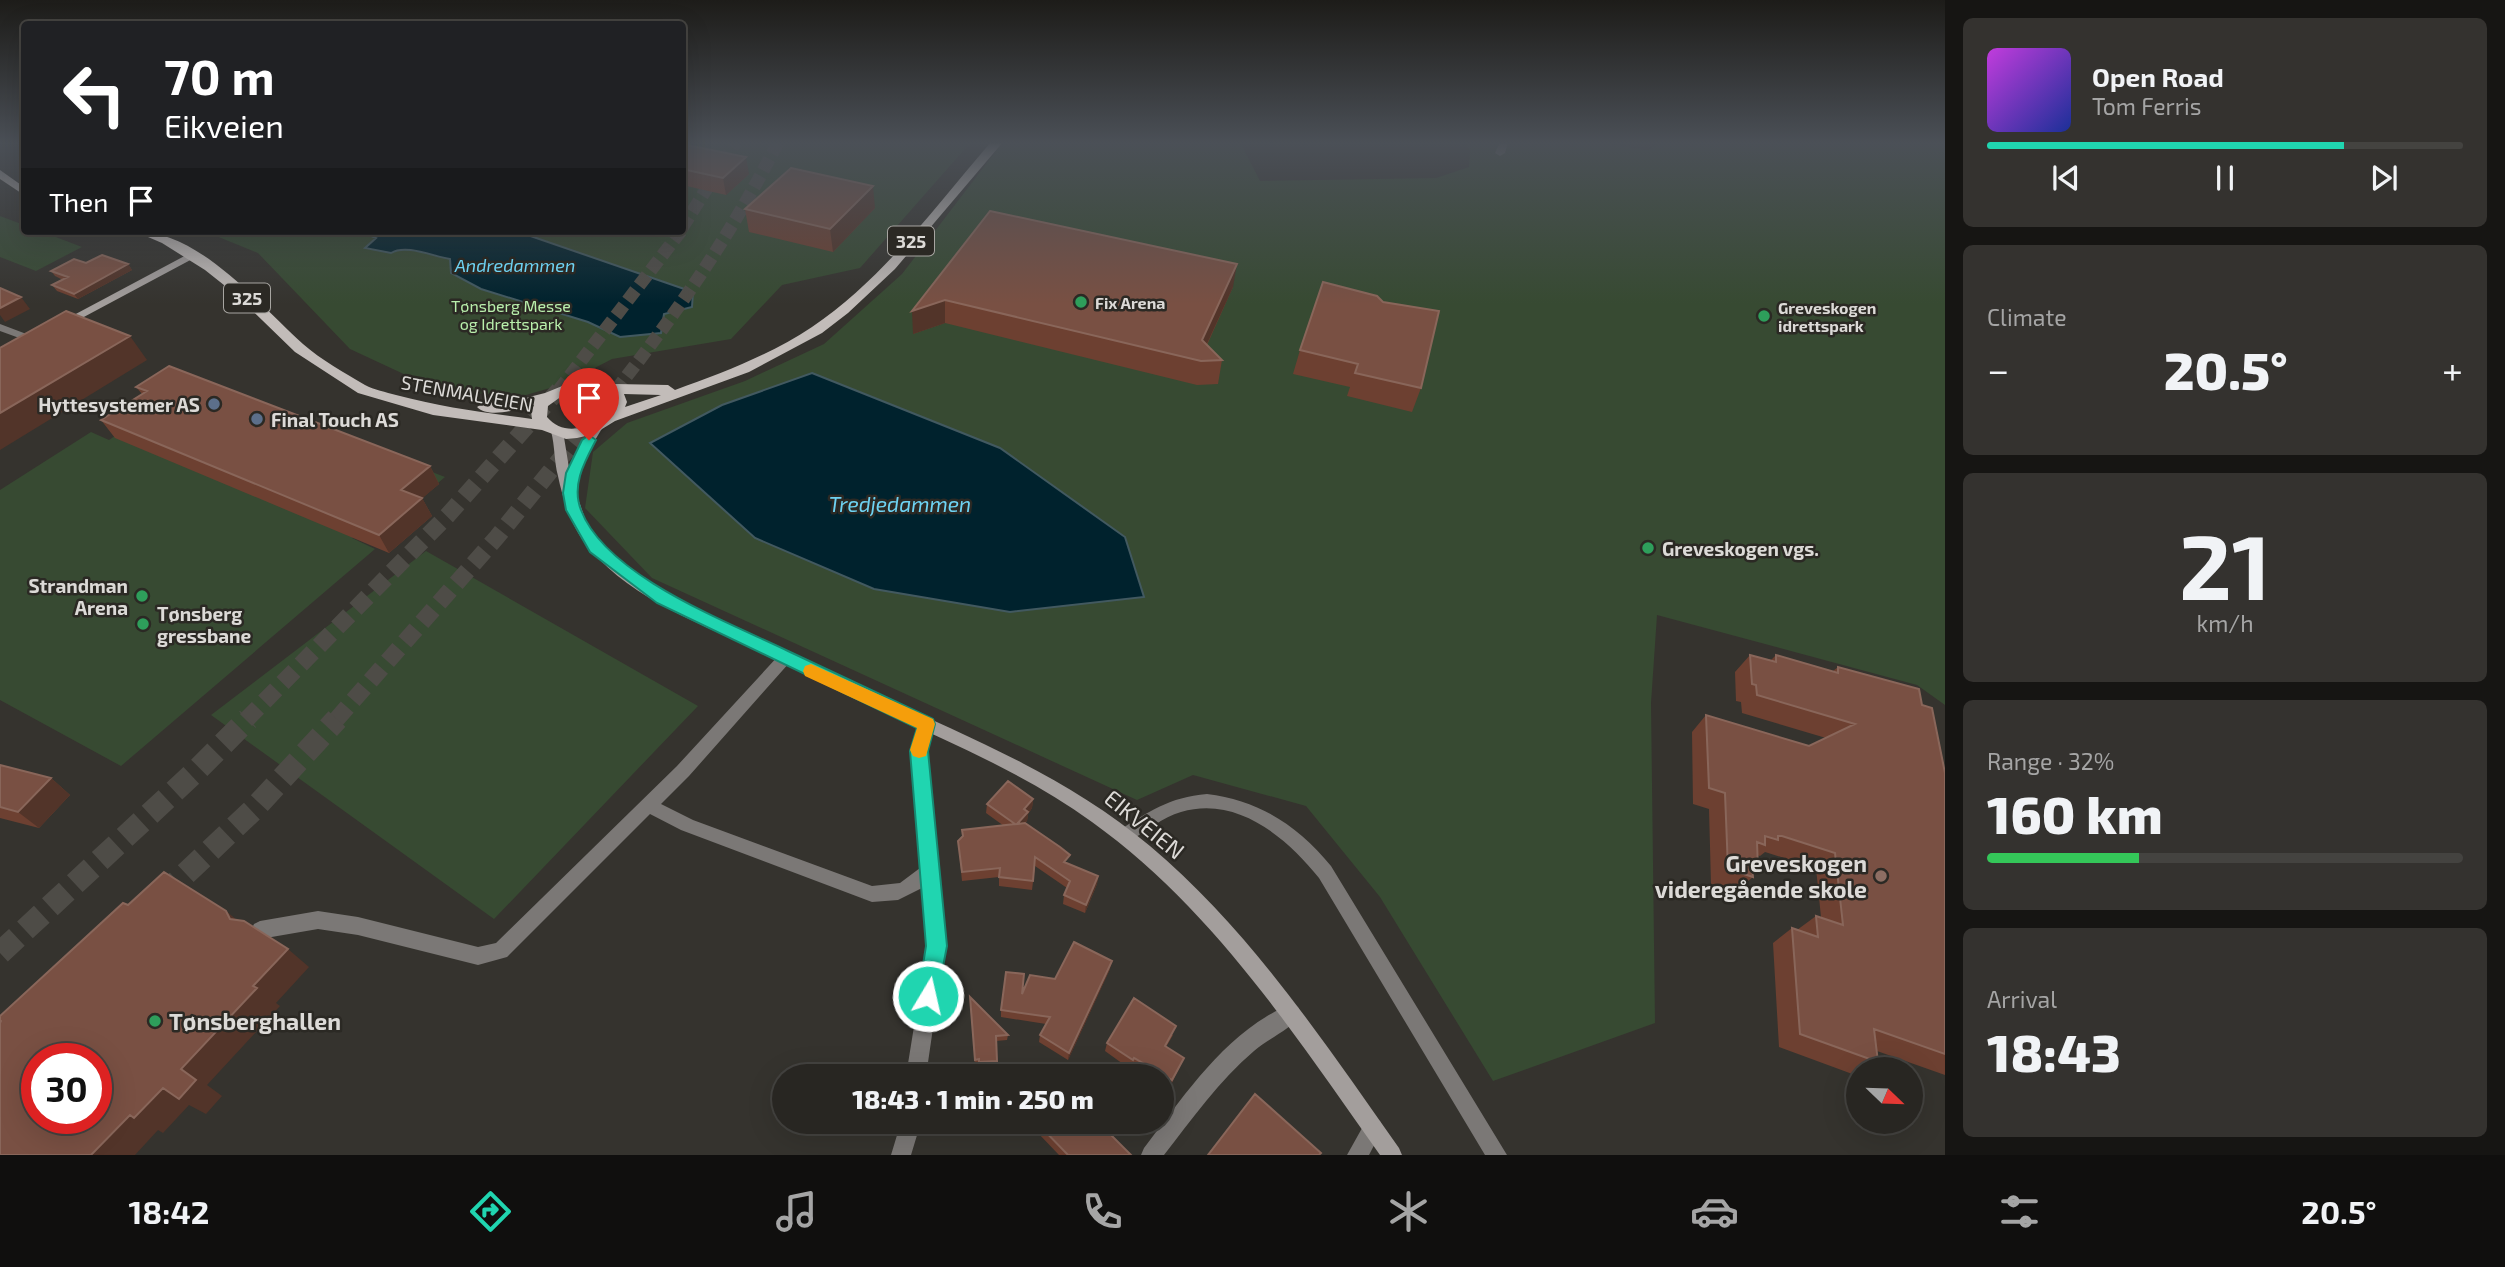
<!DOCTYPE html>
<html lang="en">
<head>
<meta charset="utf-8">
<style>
	body { margin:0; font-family:"Exo 2",sans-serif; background:#34322f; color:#f1f3f6; height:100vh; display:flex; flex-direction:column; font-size:26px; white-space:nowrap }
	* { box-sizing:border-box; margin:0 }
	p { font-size:23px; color:#a5a5a5 }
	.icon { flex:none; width:38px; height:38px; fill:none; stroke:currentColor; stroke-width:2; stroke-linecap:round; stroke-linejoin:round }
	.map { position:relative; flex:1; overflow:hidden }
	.panel { display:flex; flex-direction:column; gap:18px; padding:18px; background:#161513; width:560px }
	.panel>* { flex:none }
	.top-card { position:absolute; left:21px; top:21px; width:665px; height:214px; border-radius:7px; box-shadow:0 7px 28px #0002,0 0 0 2px #444340; background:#202124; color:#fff; overflow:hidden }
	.needle { width:46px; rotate:113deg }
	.buttons { position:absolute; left:1846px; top:1057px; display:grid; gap:14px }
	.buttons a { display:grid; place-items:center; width:77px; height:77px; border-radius:50%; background:#282622; box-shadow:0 7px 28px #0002,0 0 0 2px #444340; font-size:35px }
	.speed { position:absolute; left:21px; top:1043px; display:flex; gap:14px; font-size:35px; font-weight:700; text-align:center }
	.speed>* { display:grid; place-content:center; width:91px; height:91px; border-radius:50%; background:#282622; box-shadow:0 7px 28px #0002,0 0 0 2px #444340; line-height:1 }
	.speed .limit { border:10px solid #d22; background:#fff; color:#111 }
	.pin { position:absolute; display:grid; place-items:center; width:60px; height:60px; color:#fff; margin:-72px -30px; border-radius:50% 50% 50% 0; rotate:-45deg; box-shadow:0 0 7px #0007 }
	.pin .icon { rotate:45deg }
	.me { position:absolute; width:77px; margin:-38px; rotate:9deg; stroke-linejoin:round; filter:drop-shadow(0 0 5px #0008) }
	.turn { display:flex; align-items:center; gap:24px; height:147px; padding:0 28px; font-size:32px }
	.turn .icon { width:91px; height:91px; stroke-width:2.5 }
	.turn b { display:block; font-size:49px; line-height:60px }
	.then { display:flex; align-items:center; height:66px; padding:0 28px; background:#0003; gap:14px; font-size:26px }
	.big { font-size:52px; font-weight:800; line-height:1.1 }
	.panel .card { flex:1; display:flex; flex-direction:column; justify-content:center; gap:10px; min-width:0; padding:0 24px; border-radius:10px; background:#34322f }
	.panel .dial { align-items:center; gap:0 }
	.dial b { font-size:91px; line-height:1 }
	.song { display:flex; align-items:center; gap:21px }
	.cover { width:84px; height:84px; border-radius:10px; background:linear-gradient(135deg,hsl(290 70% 55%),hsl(230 70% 35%)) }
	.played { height:7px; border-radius:4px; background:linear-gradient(90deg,#20d5b0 75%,#444340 75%) }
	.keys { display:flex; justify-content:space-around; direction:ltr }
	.heat { display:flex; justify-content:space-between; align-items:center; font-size:38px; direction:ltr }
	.charge { height:10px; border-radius:5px; background:linear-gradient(90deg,#34c759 32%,#444340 0) }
	.trip { position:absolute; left:772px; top:1064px; width:402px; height:70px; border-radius:35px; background:#282622; box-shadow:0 7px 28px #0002,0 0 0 2px #444340; font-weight:800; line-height:70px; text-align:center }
	.menu { display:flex; height:112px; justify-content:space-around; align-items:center; background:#100f0e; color:#a5a5a5 }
	.menu .icon { width:49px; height:49px }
	.menu .active { color:#20d5b0 }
	.menu b { font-size:32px; color:#f1f3f6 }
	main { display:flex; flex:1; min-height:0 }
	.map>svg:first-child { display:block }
	.green { fill:#374a32; fill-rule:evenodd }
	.water { fill:#00222d; stroke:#425960; stroke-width:2 }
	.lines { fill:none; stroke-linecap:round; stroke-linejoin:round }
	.primary-tunnel-far2 { stroke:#4e4c47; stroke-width:13; stroke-dasharray:13 6; stroke-linecap:butt }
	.primary-tunnel-far1 { stroke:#4e4c47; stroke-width:17; stroke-dasharray:17 9; stroke-linecap:butt }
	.primary-tunnel { stroke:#4e4c47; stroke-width:23; stroke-dasharray:23 11; stroke-linecap:butt }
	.minor { fill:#7b7876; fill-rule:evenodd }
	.secondary { fill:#a39e9c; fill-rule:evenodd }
	.primary { fill:#c2bcb9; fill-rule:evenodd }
	.wall { fill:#6d4031 }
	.shaded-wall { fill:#523429 }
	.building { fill:#795043; stroke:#89665a; stroke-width:2; fill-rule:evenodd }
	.route { fill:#20d5b0; stroke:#158a72; stroke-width:2 }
	.slow { fill:#f59e0b }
	.leisure-dot { fill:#2e9e5b; stroke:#2b2924; stroke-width:2.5 }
	.service-dot { fill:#5c6f8a; stroke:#2b2924; stroke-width:2.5 }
	.education-dot { fill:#8d6e63; stroke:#2b2924; stroke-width:2.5 }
	.labels { text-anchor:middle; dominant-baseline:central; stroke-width:5; stroke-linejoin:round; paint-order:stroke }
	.far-poi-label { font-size:16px; font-weight:bold; fill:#dcdad7; stroke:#2b2924; text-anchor:start }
	.far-park-label { font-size:16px; fill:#b9efac; stroke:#2b2924 }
	.shield { fill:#2b2924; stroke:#a7a5a1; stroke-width:2 }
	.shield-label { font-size:18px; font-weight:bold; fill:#dcdad7 }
	.far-water-label { font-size:18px; font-style:italic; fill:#6ed3f3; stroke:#2b2924 }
	.street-label { font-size:19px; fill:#dcdad7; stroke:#2b2924 }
	.poi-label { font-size:19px; font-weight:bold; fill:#dcdad7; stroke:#2b2924; text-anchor:start }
	.water-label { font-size:21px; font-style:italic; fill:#6ed3f3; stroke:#2b2924 }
	.near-street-label { font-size:23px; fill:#dcdad7; stroke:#2b2924 }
	.near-poi-label { font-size:23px; font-weight:bold; fill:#dcdad7; stroke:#2b2924; text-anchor:end }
</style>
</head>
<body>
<main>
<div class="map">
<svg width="1945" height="1155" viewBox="0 0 1945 1155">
	<rect width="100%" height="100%" fill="#35332e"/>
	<!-- green -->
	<path class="green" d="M683,142H971L860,268L782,285L731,339L612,359L564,384L519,397L462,392L408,376L350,349L258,253L204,231H682Z
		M1003,142H1240L1260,181L1436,178L1469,167L1470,151L1465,142H1595L1647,150L1663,142H1945V705L1917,685L1657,615L1651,703L1655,1023L1493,1081L1380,897L1306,806L1193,775L1137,800L652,578L585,508L593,452L627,423L745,381L824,344L902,274ZM651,444L874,589L755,538Z
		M0,216L24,225V231H40L82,247L36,271L0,257Z
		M184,376L445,477L418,500L403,495L352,538L375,549L121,766L0,700V490L91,432L109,440L156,408Z
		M426,551L698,706L494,919L211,715Z"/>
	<!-- water -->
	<path class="water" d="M368,231H516L693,292L692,307L664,314L661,333L620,337L588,322L481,289L451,273L450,259C432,256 406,244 391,253L365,248L376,238L364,233Z
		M812,373L1000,448L1125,537L1144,597L1010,612L874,589L755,538L650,443L722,405Z"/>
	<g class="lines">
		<!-- primary-tunnel-far2 -->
		<path class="primary-tunnel-far2" d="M682,228L736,142
			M558,391L681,231
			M615,391C677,313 733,232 778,142"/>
		<!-- primary-tunnel-far1 -->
		<path class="primary-tunnel-far1" d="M246,720L447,516L559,390
			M336,720L497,537L616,390"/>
		<!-- primary-tunnel -->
		<path class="primary-tunnel" d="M161,897L252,811L337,719
			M0,953L195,772L248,719"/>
		<!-- minor -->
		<path class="minor" d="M1500,142H1508L1505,153L1500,156L1495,153Z
			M0,324L37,338L39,340L33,343L0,331Z
			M785,652L790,654L792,658L790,662L689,776L661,804L693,820L872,886L900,883L920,868L911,752L920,719L926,717L932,719L934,724L927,752L945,946L926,1076H906L927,946L922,888L898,900L872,902L681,830L650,814L507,957L478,965L358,935L318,929L260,939L254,936L251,930L254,924L260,921L318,911L358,917L478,947L496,943L677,766L780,654Z
			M1207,794C1259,800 1298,826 1331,866L1507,1155H1485L1319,878C1287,838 1237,795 1181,812C1163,817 1146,831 1130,841L1124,844L1118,841L1115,836L1118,831C1149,812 1169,797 1207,794Z
			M1291,1004L1298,1007L1301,1014C1295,1027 1266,1040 1254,1051C1219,1081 1192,1119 1164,1155H1141L1144,1148C1185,1095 1226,1031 1291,1004Z
			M1373,1118L1380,1121L1383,1128L1369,1155H1347L1366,1121Z
			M901,1122H921L911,1155H891Z"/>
		<!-- secondary -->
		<path class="secondary" d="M192,252L197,255L196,257L67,326H59L57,324Z
			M597,423L603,427C592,445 576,469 576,491C576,496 580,503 581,507C595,555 644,581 686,603C751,635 816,667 882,697C976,740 1070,779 1150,846C1250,930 1324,1042 1399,1148L1402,1155H1380C1295,1035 1213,909 1092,822C1029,776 956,745 884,712C839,692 795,669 750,647C692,620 622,594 583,540C571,524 562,496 558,476C554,461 555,446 551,431L557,427L563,431L569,468L593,424Z"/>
		<!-- primary -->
		<path class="primary" d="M991,142H1003L895,269L848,313L822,333L749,372L615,421L594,434L577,438L566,439L542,430L433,415L358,393L295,352L234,293L205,270L162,243L134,231C200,231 257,303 303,344C321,360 345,373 365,385C374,390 386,392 396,395C441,407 486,413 532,419L531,411L534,405C519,409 489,419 477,407L485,402L513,401L545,393L582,378L600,379L615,384L668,385L675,390C722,373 770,355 812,327C883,279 935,207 991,142ZM582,388L605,391L613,402C601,426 566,440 547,417L548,406L562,396ZM624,394L661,395L625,407L627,402Z
			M0,170L24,187V195L0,179Z"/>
	</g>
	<!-- wall -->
	<path class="wall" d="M682,144L749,174L726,195L682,185Z
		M875,208L833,252L749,232L745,209Z
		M990,211L1233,287L1207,345L1222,360L1218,384L1197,385L945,323L913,334Z
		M86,263L128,264L132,270L78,299L57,291L52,285L63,280L55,276L51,271Z
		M1323,282L1421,388L1412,412L1347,396L1350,387L1293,374L1300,350Z
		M136,387L430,466L439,484L422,498L432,516L389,553L115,438L101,420L142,394Z
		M1750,655L1771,660L1776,655L1833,671L1838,667L1922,705L1945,773V1075L1877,1051L1878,1062L1865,1069H1858V1073L1855,1075L1779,1047L1773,943L1792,928L1797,930L1816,916L1821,917L1816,868L1765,852L1760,856L1757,855L1758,869L1753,874V877L1735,892L1711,884L1709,809L1693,804L1692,732L1706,715L1809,746L1826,738L1742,713L1741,702L1736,701L1735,672Z
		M0,765L51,778L70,795L39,828L0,818Z
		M1033,799L1032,808L1028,814L1027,821L1025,823L1068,864L1098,876L1097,884L1085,913L1063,904L1064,895L1067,888L1035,866L1032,890L999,886V877L962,881L958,841L962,837V830L1004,826L986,813L987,804Z
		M1110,969L1068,1060L1039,1042L1040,1035L1046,1024L1001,1017V1010L1022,993L1055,979Z
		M970,1002L1008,1035L1007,1040L996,1041V1065L979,1066V1063L975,1064Z
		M1173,1035L1166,1047L1184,1058L1169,1089L1162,1085V1076H1148L1131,1066L1130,1069L1105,1051L1107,1043Z
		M1038,1124L1131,1155H1059L1037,1132Z"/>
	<!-- shaded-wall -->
	<path class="shaded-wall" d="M746,157L749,174L726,195L723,178Z
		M873,186L875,208L833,252L830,229Z
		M128,264L132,270L78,299L74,294Z
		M1237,264L1233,287L1199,361L1202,340Z
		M21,297L30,309L5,322L0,315V308Z
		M945,300V323L913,334L912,311Z
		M130,336L147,360L0,450V413Z
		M430,466L439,484L411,508L401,490Z
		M422,498L432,516L389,553L379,535Z
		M51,778L70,795L39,828L18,812Z
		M1033,799L1032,808L1028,814L1027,821L1016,833L1017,824L1024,809Z
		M1098,876L1097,884L1085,913L1086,905Z
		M226,911L249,930L230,919Z
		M288,949L309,967L276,1003L280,1006L207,1085L222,1096L206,1114L189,1105L163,1133L158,1130L135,1155H91L130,1115L163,1088L181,1069L253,986Z
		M1112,961L1110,969L1068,1060L1069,1053Z"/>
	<!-- building -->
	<path class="building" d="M682,144L746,157L723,178L682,169Z
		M791,168L873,186L830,229L745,209Z
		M990,211L1237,264L1202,340L1222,360L1201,361L945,300L912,311Z
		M102,255L128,264L74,294L52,285L68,277L51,271L74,259L86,263Z
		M1323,282L1377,296L1383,302L1439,311L1421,388L1355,373L1358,364L1300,350Z
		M0,288L21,297L0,308Z
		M66,311L130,336L0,413V348Z
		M169,366L430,466L401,490L422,498L379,535L101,420L147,391L136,387Z
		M1750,655L1776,662V655L1838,673V667L1919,689L1922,705L1932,708L1945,773V1054L1874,1029L1878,1062L1800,1034L1792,928L1818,937L1816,916L1843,925L1835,853L1782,836H1778V840L1765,836V845L1757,842L1758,869L1752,867L1753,877L1728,869L1725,793L1709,788L1706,715L1809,746L1855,724L1757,695L1756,685L1752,684Z
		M0,765L51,778L18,812L0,807Z
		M1008,781L1033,799L1024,809L1028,812L1017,824L1025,823L1060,847L1070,855L1064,862L1098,876L1086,905L1064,895L1070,881L1035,857L1033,881L999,877L1000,868L962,872L958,841L963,836L962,830L1015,824L987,804Z
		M164,872L226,911L230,919L244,921L288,949L253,986L257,988L181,1069L196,1080L179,1099L163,1088L134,1118L130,1115L91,1155H0V1023L1,1021L0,1020V1016L123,903L128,905ZM37,1059H96V1118H37Z
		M1074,942L1112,961L1069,1053L1040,1035L1050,1017L1001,1010L1006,972L1024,974L1022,994L1030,975L1055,979Z
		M970,997L1008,1035L996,1036L997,1061L979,1062V1059L975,1060Z
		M1134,998L1176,1026L1165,1046L1184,1058L1172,1080L1134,1058L1133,1060L1107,1043Z
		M1255,1094L1321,1153L1319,1155H1208Z
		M1040,1122H1098L1131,1155H1068L1038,1124Z"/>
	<!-- sky -->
	<linearGradient id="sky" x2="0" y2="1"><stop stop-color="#1d1c19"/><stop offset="0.47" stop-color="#4b5057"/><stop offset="1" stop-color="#4b5057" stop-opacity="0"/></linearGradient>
	<rect width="1945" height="304" fill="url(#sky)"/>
	<!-- route -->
	<path class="route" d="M589,435L596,440C585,461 571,485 581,510C606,576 728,622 788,651C836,674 885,696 933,719L935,724L928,751L947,946L936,1003L928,1006L921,1003L918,996L926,946L910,751L917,728L657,603L590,552L566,510L563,493L566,473L582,440Z"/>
	<!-- slow -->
	<path class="slow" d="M811,664L933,719L935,724L926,756L919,758L913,756L910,750L917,728L805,676L803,671L805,666Z"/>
	<!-- markers -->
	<g class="leisure-dot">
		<circle cx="1081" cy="302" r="7"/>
		<circle cx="1764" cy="316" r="7"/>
		<circle cx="1648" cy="548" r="7"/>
		<circle cx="142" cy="596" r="7"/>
		<circle cx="143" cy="624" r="7"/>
		<circle cx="155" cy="1021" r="7"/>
	</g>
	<g class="service-dot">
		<circle cx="214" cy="404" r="7"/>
		<circle cx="257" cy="419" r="7"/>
	</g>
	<circle class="education-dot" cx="1881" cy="876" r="7"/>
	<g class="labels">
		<!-- far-poi labels -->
		<g class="far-poi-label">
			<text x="1095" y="302">Fix Arena</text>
			<text x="1778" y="307">Greveskogen<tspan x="1778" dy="18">idrettspark</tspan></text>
		</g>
		<!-- far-park labels -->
		<g class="far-park-label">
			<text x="511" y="305">Tønsberg Messe<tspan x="511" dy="18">og Idrettspark</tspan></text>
		</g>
		<!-- shield labels -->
		<g class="shield">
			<rect x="888" y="226.5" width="46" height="29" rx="5"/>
			<rect x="224" y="283.5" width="46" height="29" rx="5"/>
		</g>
		<g class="shield-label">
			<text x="911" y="241">325</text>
			<text x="247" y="298">325</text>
		</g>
		<!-- far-water labels -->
		<g class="far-water-label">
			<text x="515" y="265">Andredammen</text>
		</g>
		<!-- street labels -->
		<g class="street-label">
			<text transform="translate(467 393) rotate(10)">STENMALVEIEN</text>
		</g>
		<!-- poi labels -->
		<g class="poi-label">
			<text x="200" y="404" text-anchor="end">Hyttesystemer AS</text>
			<text x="271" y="419">Final Touch AS</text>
			<text x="1662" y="548">Greveskogen vgs.</text>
			<text x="128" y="585" text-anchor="end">Strandman<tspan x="128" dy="22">Arena</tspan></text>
			<text x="157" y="613">Tønsberg<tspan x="157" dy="22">gressbane</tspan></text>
		</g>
		<!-- water labels -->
		<g class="water-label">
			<text x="900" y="503">Tredjedammen</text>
		</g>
		<!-- near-street labels -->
		<g class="near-street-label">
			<text transform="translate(1145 824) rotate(39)">EIKVEIEN</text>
		</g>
		<!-- near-poi labels -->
		<g class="near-poi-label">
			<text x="1867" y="863">Greveskogen<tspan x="1867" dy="26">videregående skole</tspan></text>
			<text x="169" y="1021" text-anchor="start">Tønsberghallen</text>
		</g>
	</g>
</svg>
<div class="buttons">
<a><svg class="needle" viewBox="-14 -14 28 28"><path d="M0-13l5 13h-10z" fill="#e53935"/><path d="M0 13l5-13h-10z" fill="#a5a5a5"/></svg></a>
</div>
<div class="speed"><div class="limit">30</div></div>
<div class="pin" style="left:589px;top:440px;background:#d93025"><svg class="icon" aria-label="arrive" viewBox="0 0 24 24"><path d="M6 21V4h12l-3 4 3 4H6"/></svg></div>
<svg class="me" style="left:928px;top:996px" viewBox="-20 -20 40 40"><circle r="17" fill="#20d5b0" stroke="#fff" stroke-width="3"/><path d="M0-11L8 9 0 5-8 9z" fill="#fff"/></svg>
<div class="trip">18:43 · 1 min · 250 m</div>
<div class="top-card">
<div class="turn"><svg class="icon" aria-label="left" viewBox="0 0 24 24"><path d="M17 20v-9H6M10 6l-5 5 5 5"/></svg><div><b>70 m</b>Eikveien</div></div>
<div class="then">Then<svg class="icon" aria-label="arrive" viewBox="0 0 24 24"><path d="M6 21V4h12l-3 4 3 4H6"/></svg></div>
</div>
</div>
<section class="panel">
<div class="card">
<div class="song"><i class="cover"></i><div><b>Open Road</b><p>Tom Ferris</p></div></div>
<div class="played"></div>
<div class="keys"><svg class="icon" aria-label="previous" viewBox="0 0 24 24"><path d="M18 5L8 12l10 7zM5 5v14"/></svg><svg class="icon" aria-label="pause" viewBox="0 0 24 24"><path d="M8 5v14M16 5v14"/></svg><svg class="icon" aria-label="next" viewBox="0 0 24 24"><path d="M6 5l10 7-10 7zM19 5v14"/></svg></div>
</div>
<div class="card"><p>Climate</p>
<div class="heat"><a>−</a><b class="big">20.5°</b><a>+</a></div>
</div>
<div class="card dial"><b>21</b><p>km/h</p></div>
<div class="card"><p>Range · 32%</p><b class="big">160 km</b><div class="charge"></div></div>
<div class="card"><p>Arrival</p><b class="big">18:43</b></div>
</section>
</main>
<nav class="menu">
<b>18:42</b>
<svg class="icon active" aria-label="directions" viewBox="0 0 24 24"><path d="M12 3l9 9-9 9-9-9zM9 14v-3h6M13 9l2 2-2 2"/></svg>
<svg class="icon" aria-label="music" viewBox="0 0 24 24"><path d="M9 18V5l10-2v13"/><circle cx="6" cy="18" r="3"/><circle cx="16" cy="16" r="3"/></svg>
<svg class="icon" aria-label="phone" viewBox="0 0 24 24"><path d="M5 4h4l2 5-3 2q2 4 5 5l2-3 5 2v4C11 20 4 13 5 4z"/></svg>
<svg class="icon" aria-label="climate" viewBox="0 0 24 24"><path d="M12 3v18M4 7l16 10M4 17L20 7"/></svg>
<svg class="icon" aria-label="car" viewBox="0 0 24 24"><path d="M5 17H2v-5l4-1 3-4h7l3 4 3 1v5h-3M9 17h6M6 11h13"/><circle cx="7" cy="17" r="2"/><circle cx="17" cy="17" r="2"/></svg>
<svg class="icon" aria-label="filters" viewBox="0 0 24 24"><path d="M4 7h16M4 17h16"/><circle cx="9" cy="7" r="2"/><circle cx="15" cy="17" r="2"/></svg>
<b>20.5°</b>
</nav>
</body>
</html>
